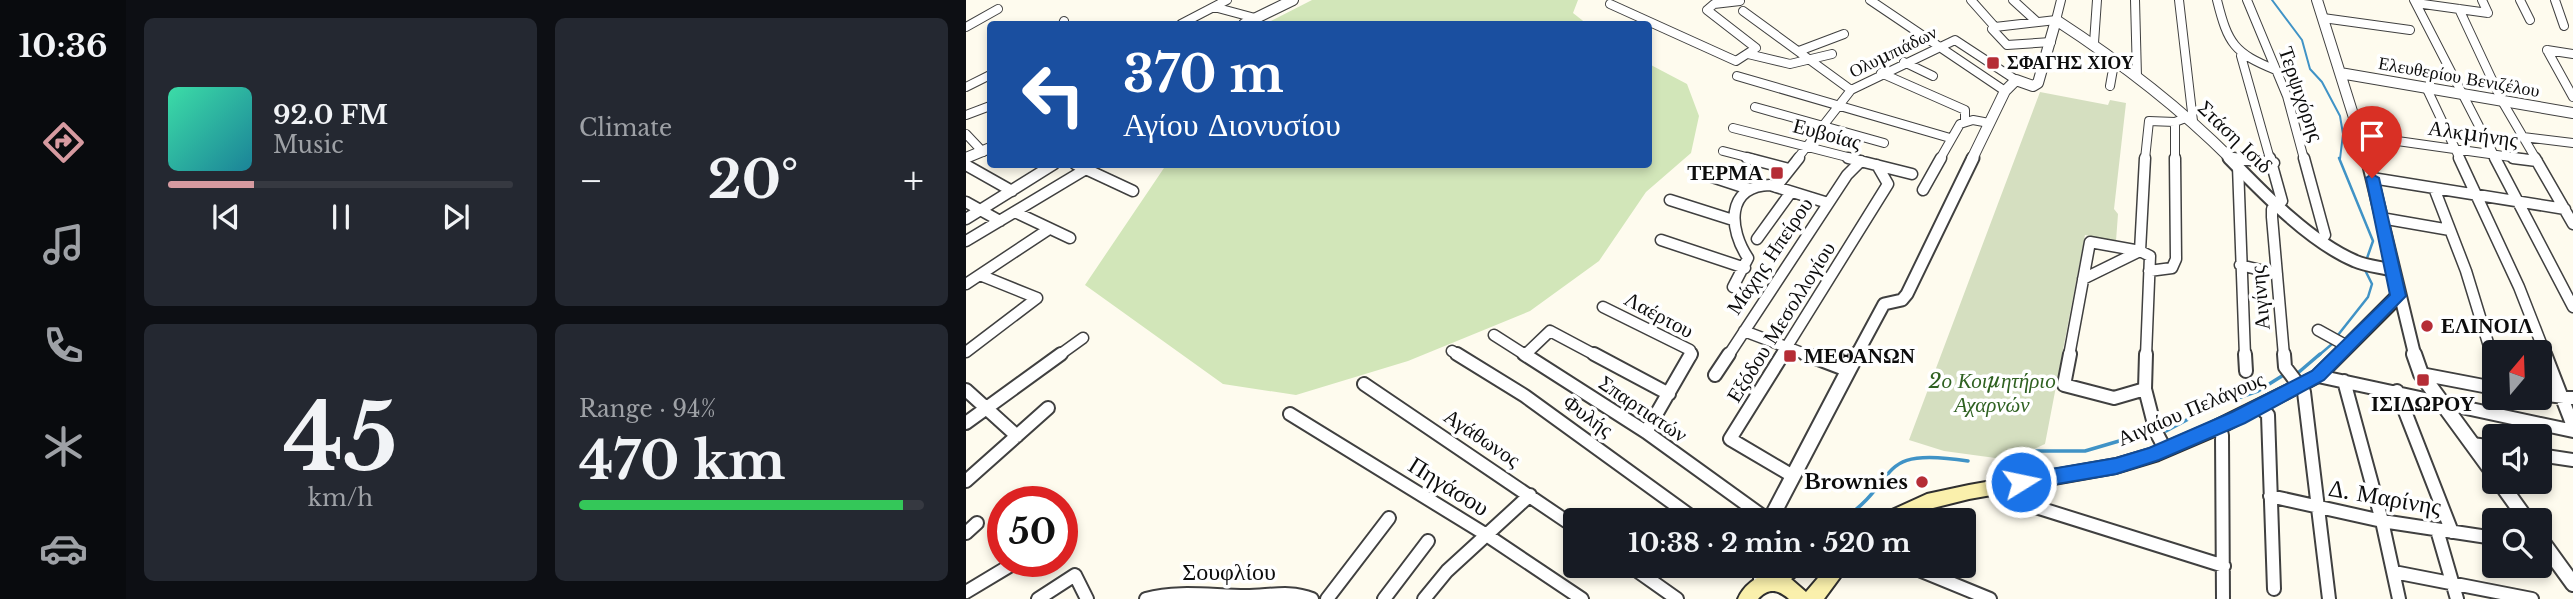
<!DOCTYPE html>
<html lang="en">
<head>
<meta charset="utf-8">
<style>
	body { margin:0; font-family:"Libre Baskerville",serif; background:#242831; color:#f1f3f6; height:100vh; display:flex; flex-direction:column; font-size:26px; white-space:nowrap }
	* { box-sizing:border-box; margin:0 }
	p { font-size:23px; color:#9ea1a6 }
	.icon { flex:none; width:38px; height:38px; fill:none; stroke:currentColor; stroke-width:2; stroke-linecap:round; stroke-linejoin:round }
	.map { position:relative; flex:1; overflow:hidden }
	.sheet { display:flex; flex-direction:column; gap:18px; padding:18px; background:#0d0f14; width:840px }
	.sheet>* { flex:none }
	.guide { position:absolute; left:21px; top:21px; width:665px; height:147px; border-radius:7px; box-shadow:0 4px 10px #0003; background:#1a4fa0; color:#fff; overflow:hidden }
	.needle { width:46px; rotate:19deg }
	.tools { position:absolute; left:1516px; top:340px; display:grid; gap:14px }
	.tools a { display:grid; place-items:center; width:70px; height:70px; border-radius:7px; background:#171b24; box-shadow:0 4px 10px #0003; font-size:35px }
	.speed { position:absolute; left:21px; top:486px; display:flex; gap:14px; font-size:35px; font-weight:700; text-align:center }
	.speed>* { display:grid; place-content:center; width:91px; height:91px; border-radius:50%; background:#171b24; box-shadow:0 4px 10px #0003; line-height:1 }
	.speed .limit { border:10px solid #d22; background:#fff; color:#111 }
	.pin { position:absolute; display:grid; place-items:center; width:60px; height:60px; color:#fff; margin:-72px -30px; border-radius:50% 50% 50% 0; rotate:-45deg; box-shadow:0 0 7px #0007 }
	.pin .icon { rotate:45deg }
	.me { position:absolute; width:77px; margin:-38px; rotate:80deg; stroke-linejoin:round; filter:drop-shadow(0 0 5px #0008) }
	.turn { display:flex; align-items:center; gap:24px; height:147px; padding:0 21px; font-size:32px }
	.turn .icon { width:91px; height:91px; stroke-width:2.5 }
	.turn b { display:block; font-size:49px; line-height:60px }
	.big { font-size:52px; font-weight:700; line-height:1.1 }
	.sheet .widget { flex:1; display:flex; flex-direction:column; justify-content:center; gap:10px; min-width:0; padding:0 24px; border-radius:10px; background:#242831 }
	.sheet .dial { align-items:center; gap:0 }
	.dial b { font-size:91px; line-height:1 }
	.song { display:flex; align-items:center; gap:21px }
	.cover { width:84px; height:84px; border-radius:10px; background:linear-gradient(135deg,hsl(160 70% 55%),hsl(190 70% 35%)) }
	.played { height:7px; border-radius:4px; background:linear-gradient(90deg,#d69aa0 25%,#363941 25%) }
	.keys { display:flex; justify-content:space-around; direction:ltr }
	.heat { display:flex; justify-content:space-between; align-items:center; font-size:38px; direction:ltr }
	.charge { height:10px; border-radius:5px; background:linear-gradient(90deg,#34c759 94%,#363941 0) }
	.sheet .tiles { flex:1; display:grid; gap:18px; grid-template-columns:repeat(2,1fr) }
	.trip { position:absolute; left:597px; top:508px; width:413px; height:70px; border-radius:7px; background:#171b24; box-shadow:0 4px 10px #0003; font-weight:700; line-height:70px; text-align:center }
	main { display:flex; flex:1; min-height:0 }
	.tabs { display:flex; flex-direction:column; width:126px; justify-content:space-around; align-items:center; background:#090b0e; color:#9ea1a6 }
	.tabs .icon { width:49px; height:49px }
	.tabs .current { color:#d69aa0 }
	.tabs b { font-size:32px; color:#f1f3f6 }
	.map>svg:first-child { display:block }
	.green { fill:#d2e6b9 }
	.cemetery { fill:#d5dfc0 }
	.lines { fill:none; stroke-linecap:round; stroke-linejoin:round }
	.stream-far2 { stroke:#4093c6; stroke-width:2 }
	.stream-far1 { stroke:#4093c6; stroke-width:2.5 }
	.stream { stroke:#4093c6; stroke-width:3.5 }
	.minor-far2-casing { stroke:#404040; stroke-width:10 }
	.minor-far1-casing { stroke:#404040; stroke-width:13 }
	.minor-casing { stroke:#404040; stroke-width:16 }
	.tertiary-far2-casing { stroke:#404040; stroke-width:12 }
	.tertiary-far1-casing { stroke:#404040; stroke-width:15 }
	.tertiary-casing { stroke:#404040; stroke-width:18 }
	.secondary-casing { stroke:#2f2f2f; stroke-width:4 }
	.minor-far2 { stroke:#fff; stroke-width:8 }
	.minor-far1 { stroke:#fff; stroke-width:10 }
	.minor { stroke:#fff; stroke-width:12 }
	.tertiary-far2 { stroke:#fff; stroke-width:10 }
	.tertiary-far1 { stroke:#fff; stroke-width:11 }
	.tertiary { stroke:#fff; stroke-width:14 }
	.secondary { fill:#faf0ac; fill-rule:evenodd }
	.route { fill:#1a73e8; stroke:#114b97; stroke-width:2 }
	.poi-dot { fill:#b52d36; stroke:#fff; stroke-width:2.5 }
	.labels { text-anchor:middle; dominant-baseline:central; stroke-width:7; stroke-linejoin:round; paint-order:stroke }
	.far-street-label { font-size:18px; fill:#0d0d0d; stroke:#fff }
	.far-poi-label { font-size:18px; font-weight:bold; fill:#0d0d0d; stroke:#fff; text-anchor:start }
	.street-label { font-size:21px; fill:#0d0d0d; stroke:#fff }
	.poi-label { font-size:21px; font-weight:bold; fill:#0d0d0d; stroke:#fff; text-anchor:end }
	.park-label { font-size:21px; font-style:italic; fill:#2f6121; stroke:#fff }
	.near-street-label { font-size:24px; fill:#0d0d0d; stroke:#fff }
</style>
</head>
<body>
<main>
<nav class="tabs">
<b>10:36</b>
<svg class="icon current" aria-label="directions" viewBox="0 0 24 24"><path d="M12 3l9 9-9 9-9-9zM9 14v-3h6M13 9l2 2-2 2"/></svg>
<svg class="icon" aria-label="music" viewBox="0 0 24 24"><path d="M9 18V5l10-2v13"/><circle cx="6" cy="18" r="3"/><circle cx="16" cy="16" r="3"/></svg>
<svg class="icon" aria-label="phone" viewBox="0 0 24 24"><path d="M5 4h4l2 5-3 2q2 4 5 5l2-3 5 2v4C11 20 4 13 5 4z"/></svg>
<svg class="icon" aria-label="climate" viewBox="0 0 24 24"><path d="M12 3v18M4 7l16 10M4 17L20 7"/></svg>
<svg class="icon" aria-label="car" viewBox="0 0 24 24"><path d="M5 17H2v-5l4-1 3-4h7l3 4 3 1v5h-3M9 17h6M6 11h13"/><circle cx="7" cy="17" r="2"/><circle cx="17" cy="17" r="2"/></svg>
</nav>
<section class="sheet">
<div class="tiles">
<div class="widget">
<div class="song"><i class="cover"></i><div><b>92.0 FM</b><p>Music</p></div></div>
<div class="played"></div>
<div class="keys"><svg class="icon" aria-label="previous" viewBox="0 0 24 24"><path d="M18 5L8 12l10 7zM5 5v14"/></svg><svg class="icon" aria-label="pause" viewBox="0 0 24 24"><path d="M8 5v14M16 5v14"/></svg><svg class="icon" aria-label="next" viewBox="0 0 24 24"><path d="M6 5l10 7-10 7zM19 5v14"/></svg></div>
</div>
<div class="widget"><p>Climate</p>
<div class="heat"><a>−</a><b class="big">20°</b><a>+</a></div>
</div>
<div class="widget dial"><b>45</b><p>km/h</p></div>
<div class="widget"><p>Range · 94%</p><b class="big">470 km</b><div class="charge"></div></div>
</div>
</section>
<div class="map">
<svg width="1607" height="599" viewBox="0 0 1607 599">
	<rect width="100%" height="100%" fill="#fefbee"/>
	<!-- green -->
	<path class="green" d="M346,0H612L607,13L621,24H299Z
		M683,64L721,84L733,116L725,153L680,192L633,261L564,311L442,361L330,395L257,384L119,285L200,165L682,164Z"/>
	<!-- cemetery -->
	<path class="cemetery" d="M1074,92L1142,105L1144,100L1160,103L1148,209L1152,214L1150,241L1119,235L1079,444L1044,460L978,451L943,440Z"/>
	<g class="lines">
		<!-- stream-far2 -->
		<path class="stream-far2" d="M1306,0L1336,40L1344,69L1356,82L1374,116L1377,134L1374,159"/>
		<!-- stream-far1 -->
		<path class="stream-far1" d="M1373,158L1407,241L1400,261
			M1372,335L1402,297L1406,284L1398,268
			M1352,356L1366,344"/>
		<!-- stream -->
		<path class="stream" d="M1333,372L1354,354
			M1200,431L1243,408L1292,391L1316,376
			M1027,465H1044L1070,451H1119L1177,434
			M876,520C937,479 906,446 1002,461"/>
		<defs>
			<path id="minor-far2" d="M904,0L1039,91
				M1005,0L1029,27L1090,20L1095,0
				M1047,0L1070,21
				M1169,0L1171,76
				M1213,0L1227,121
				M1251,0C1262,44 1268,53 1310,70
				M1281,0L1321,96L1338,159
				M1448,0L1530,159
				M1516,0L1522,13
				M1554,0L1564,20
				M1589,0L1598,26
				M1450,3L1522,13
				M644,4L770,61L790,48L741,10L748,4L774,1
				M248,7L289,18
				M1493,9L1536,101L1570,159
				M777,11L885,90
				M1357,18L1444,30
				M97,24L98,21
				M215,24L261,0
				M0,27L32,9
				M1029,27L1026,29L1041,45L1085,42
				M1128,43L1131,0
				M1581,50L1607,97
				M1581,50L1607,54
				M833,51L878,34
				M782,54L824,64L866,54
				M1275,56L1304,159
				M938,62L967,76
				M915,73L999,110V120
				M771,76L984,138
				M1144,86L1149,58
				M0,87L24,75
				M1460,87L1494,159
				M789,107L918,143
				M0,115L24,106
				M1209,122V159
				M767,128L889,159
				M0,134L17,152
				M1396,136L1559,159
				M1557,137L1607,143
				M757,151L788,159
				M1262,157L1280,159
				M831,159L885,90L989,40L1050,80
				M974,159L994,124L1007,120L1023,123
				M1179,159L1183,121L1209,122L1222,117"/>
			<path id="minor-far1" d="M781,158L823,169
				M882,158L946,174
				M1267,158L1308,163
				M1304,158L1316,201L1306,209V217L1318,356
				M1338,158L1359,235L1355,241
				M1493,158L1553,287L1580,356
				M1529,158L1607,307
				M1547,158L1571,161
				M1569,158L1607,224
				M109,164L167,191
				M0,165L46,191
				M1272,166L1279,356
				M731,172L783,189
				M1406,178L1599,209
				M810,187L833,158
				M1468,188L1500,271L1526,356
				M957,190L975,158
				M704,200L767,220
				M0,202L34,221
				M49,212L104,238
				M1415,218L1484,230
				M0,219L88,164
				M791,239L825,192
				M695,240L779,268
				M0,241L120,169
				M1274,265L1311,274
				M1183,271L1206,268L1210,259L1209,158
				M14,275L71,298
				M1117,279L1174,251L1179,158
				M0,284L83,229
				M767,287L782,258C763,230 759,186 804,185L862,203
				M637,307L724,350L725,356
				M1352,330L1381,346
				M778,331L844,356
				M528,335L561,356
				M486,351L494,356
				M0,352L71,298
				M559,355L584,331L631,356
				M92,356L117,338
				M762,356L881,175L895,161
				M815,356L922,184L911,165
				M1103,356L1124,242L1174,251L1184,256L1180,356"/>
			<path id="minor" d="M491,354L559,396L730,520
				M558,354L680,432L802,520
				M628,354L703,394
				M817,354L764,439L825,475
				M839,354L881,370
				M1104,354L1098,385L1148,398L1179,389L1180,354
				M1279,354L1280,371
				M1318,354L1319,367L1338,392L1363,599
				M1526,354L1528,361
				M1579,354L1607,426
				M1455,374L1528,388
				M749,375L763,354
				M1352,376L1607,431
				M1378,381L1416,521L1433,599
				M398,384L609,527
				M1179,389L1190,432L1199,449
				M0,390L51,436
				M1431,391L1486,532
				M1573,394L1607,398
				M1294,407L1302,415L1308,589
				M324,414L519,534L616,599
				M0,423L95,354
				M1250,428L1256,435L1257,599
				M680,432L725,354
				M1506,444L1528,447
				M1573,455L1607,460
				M0,481L82,408
				M1032,486L1041,498L1258,566
				M1304,496L1416,521L1528,538
				M1471,530L1491,599
				M0,533L11,523
				M663,565L711,599
				M941,565L1024,599
				M1428,572L1566,599
				M0,592L50,562
				M72,599L109,575L121,599
				M180,599C213,590 246,596 280,596C303,596 324,590 346,599
				M361,599L423,518
				M418,599L462,541
				M458,599L481,571L564,495"/>
			<path id="tertiary-far2" d="M1351,0L1401,159
				M278,24L327,0
				M1374,73L1607,113
				M0,158L24,148
				M1006,159L1039,91L1050,80L1067,86L1072,83L1090,20C1153,61 1212,106 1265,159"/>
			<path id="tertiary-far1" d="M1263,158C1297,193 1344,242 1389,261C1400,266 1414,267 1426,270
				M1401,158L1449,356
				M890,356L918,304L936,300L941,294L1007,158"/>
			<path id="tertiary" d="M1448,354L1455,374L1528,474
				M1533,481L1561,520
				M804,520L891,354
				M1573,537L1607,584
				M795,565V584"/>
			<path id="secondary" d="M1432,291L1437,292L1439,296L1437,300L1357,380L1256,433L1193,460L1150,473L1003,499L963,509L940,520H913L915,515L961,494L1003,485L1150,459L1184,449L1244,423L1347,372L1427,292Z
				M814,565H840L837,571L825,579L840,592L863,565H883L858,599H823C812,589 802,588 792,599H772C780,580 798,575 814,565Z"/>
		</defs>
		<!-- minor-far2 casing -->
		<use href="#minor-far2" class="minor-far2-casing"/>
		<!-- minor-far1 casing -->
		<use href="#minor-far1" class="minor-far1-casing"/>
		<!-- minor casing -->
		<use href="#minor" class="minor-casing"/>
		<!-- tertiary-far2 casing -->
		<use href="#tertiary-far2" class="tertiary-far2-casing"/>
		<!-- tertiary-far1 casing -->
		<use href="#tertiary-far1" class="tertiary-far1-casing"/>
		<!-- tertiary casing -->
		<use href="#tertiary" class="tertiary-casing"/>
		<!-- secondary casing -->
		<use href="#secondary" class="secondary-casing"/>
		<!-- minor-far2 -->
		<use href="#minor-far2" class="minor-far2"/>
		<!-- minor-far1 -->
		<use href="#minor-far1" class="minor-far1"/>
		<!-- minor -->
		<use href="#minor" class="minor"/>
		<!-- tertiary-far2 -->
		<use href="#tertiary-far2" class="tertiary-far2"/>
		<!-- tertiary-far1 -->
		<use href="#tertiary-far1" class="tertiary-far1"/>
		<!-- tertiary -->
		<use href="#tertiary" class="tertiary"/>
		<!-- secondary -->
		<use href="#secondary" class="secondary"/>
	</g>
	<!-- route -->
	<path class="route" d="M1406,174L1413,178L1440,296L1358,380L1279,423L1193,460L1150,474L1055,490L1049,488L1046,482L1049,476L1055,474L1150,458L1183,448L1266,412L1346,371L1424,295L1400,178Z"/>
	<!-- markers -->
	<g class="poi-dot">
		<rect x="1020" y="56" width="14" height="14" rx="3.5"/>
		<rect x="804" y="166" width="14" height="14" rx="3.5"/>
		<circle cx="1461" cy="326" r="7"/>
		<rect x="817" y="349" width="14" height="14" rx="3.5"/>
		<rect x="1450" y="373" width="14" height="14" rx="3.5"/>
		<circle cx="956" cy="482" r="7"/>
	</g>
	<g class="labels">
		<!-- far-street labels -->
		<g class="far-street-label">
			<text transform="translate(927 52) rotate(-26)">Ολυμπιάδων</text>
			<text transform="translate(1493 77) rotate(10)">Ελευθερίου Βενιζέλου</text>
		</g>
		<!-- far-poi labels -->
		<g class="far-poi-label">
			<text x="1041" y="63">ΣΦΑΓΗΣ ΧΙΟΥ</text>
		</g>
		<!-- street labels -->
		<g class="street-label">
			<text transform="translate(1335 94) rotate(71)">Τερψιχόρης</text>
			<text transform="translate(861 134) rotate(15)">Ευβοίας</text>
			<text transform="translate(1507 134) rotate(8)">Αλκμήνης</text>
			<text transform="translate(1269 137) rotate(44)">Στάση Ισιδ</text>
			<text transform="translate(804 256) rotate(-56)">Μάχης Ηπείρου</text>
			<text transform="translate(1294 298) rotate(-95)">Αιγίνης</text>
			<text transform="translate(693 315) rotate(28)">Λαέρτου</text>
			<text transform="translate(815 322) rotate(-58)">Εξόδου Μεσολλογίου</text>
			<text transform="translate(677 409) rotate(34)">Σπαρτιατών</text>
			<text transform="translate(1225 409) rotate(-23)">Αιγαίου Πελάγους</text>
			<text transform="translate(622 416) rotate(36)">Φυλής</text>
			<text transform="translate(516 438) rotate(34)">Αγάθωνος</text>
		</g>
		<!-- poi labels -->
		<g class="poi-label">
			<text x="797" y="173">ΤΕΡΜΑ</text>
			<text x="1475" y="326" text-anchor="start">ΕΛΙΝΟΙΛ</text>
			<text x="838" y="356" text-anchor="start">ΜΕΘΑΝΩΝ</text>
			<text x="1457" y="404" text-anchor="middle">ΙΣΙΔΩΡΟΥ</text>
			<text x="942" y="482">Brownies</text>
		</g>
		<!-- park labels -->
		<g class="park-label">
			<text x="1026" y="381">2ο Κοιμητήριο<tspan x="1026" dy="24">Αχαρνών</tspan></text>
		</g>
		<!-- near-street labels -->
		<g class="near-street-label">
			<text transform="translate(483 486) rotate(32)">Πηγάσου</text>
			<text transform="translate(1419 497) rotate(10)">Δ. Μαρίνης</text>
			<text x="263" y="571">Σουφλίου</text>
		</g>
	</g>
</svg>
<div class="tools">
<a><svg class="needle" viewBox="-14 -14 28 28"><path d="M0-13l5 13h-10z" fill="#e53935"/><path d="M0 13l5-13h-10z" fill="#9ea1a6"/></svg></a>
<a><svg class="icon" aria-label="sound" viewBox="0 0 24 24"><path d="M4 9h4l5-4v14l-5-4H4zM17 9q2 3 0 6"/></svg></a>
<a><svg class="icon" aria-label="search" viewBox="0 0 24 24"><circle cx="10" cy="10" r="6"/><path d="M15 15l6 6"/></svg></a>
</div>
<div class="speed"><div class="limit">50</div></div>
<div class="pin" style="left:1406px;top:178px;background:#d93025"><svg class="icon" aria-label="arrive" viewBox="0 0 24 24"><path d="M6 21V4h12l-3 4 3 4H6"/></svg></div>
<svg class="me" style="left:1055px;top:482px" viewBox="-20 -20 40 40"><circle r="17" fill="#1a73e8" stroke="#fff" stroke-width="3"/><path d="M0-11L8 9 0 5-8 9z" fill="#fff"/></svg>
<div class="trip">10:38 · 2 min · 520 m</div>
<div class="guide">
<div class="turn"><svg class="icon" aria-label="left" viewBox="0 0 24 24"><path d="M17 20v-9H6M10 6l-5 5 5 5"/></svg><div><b>370 m</b>Αγίου Διονυσίου</div></div>
</div>
</div>
</main>
</body>
</html>
